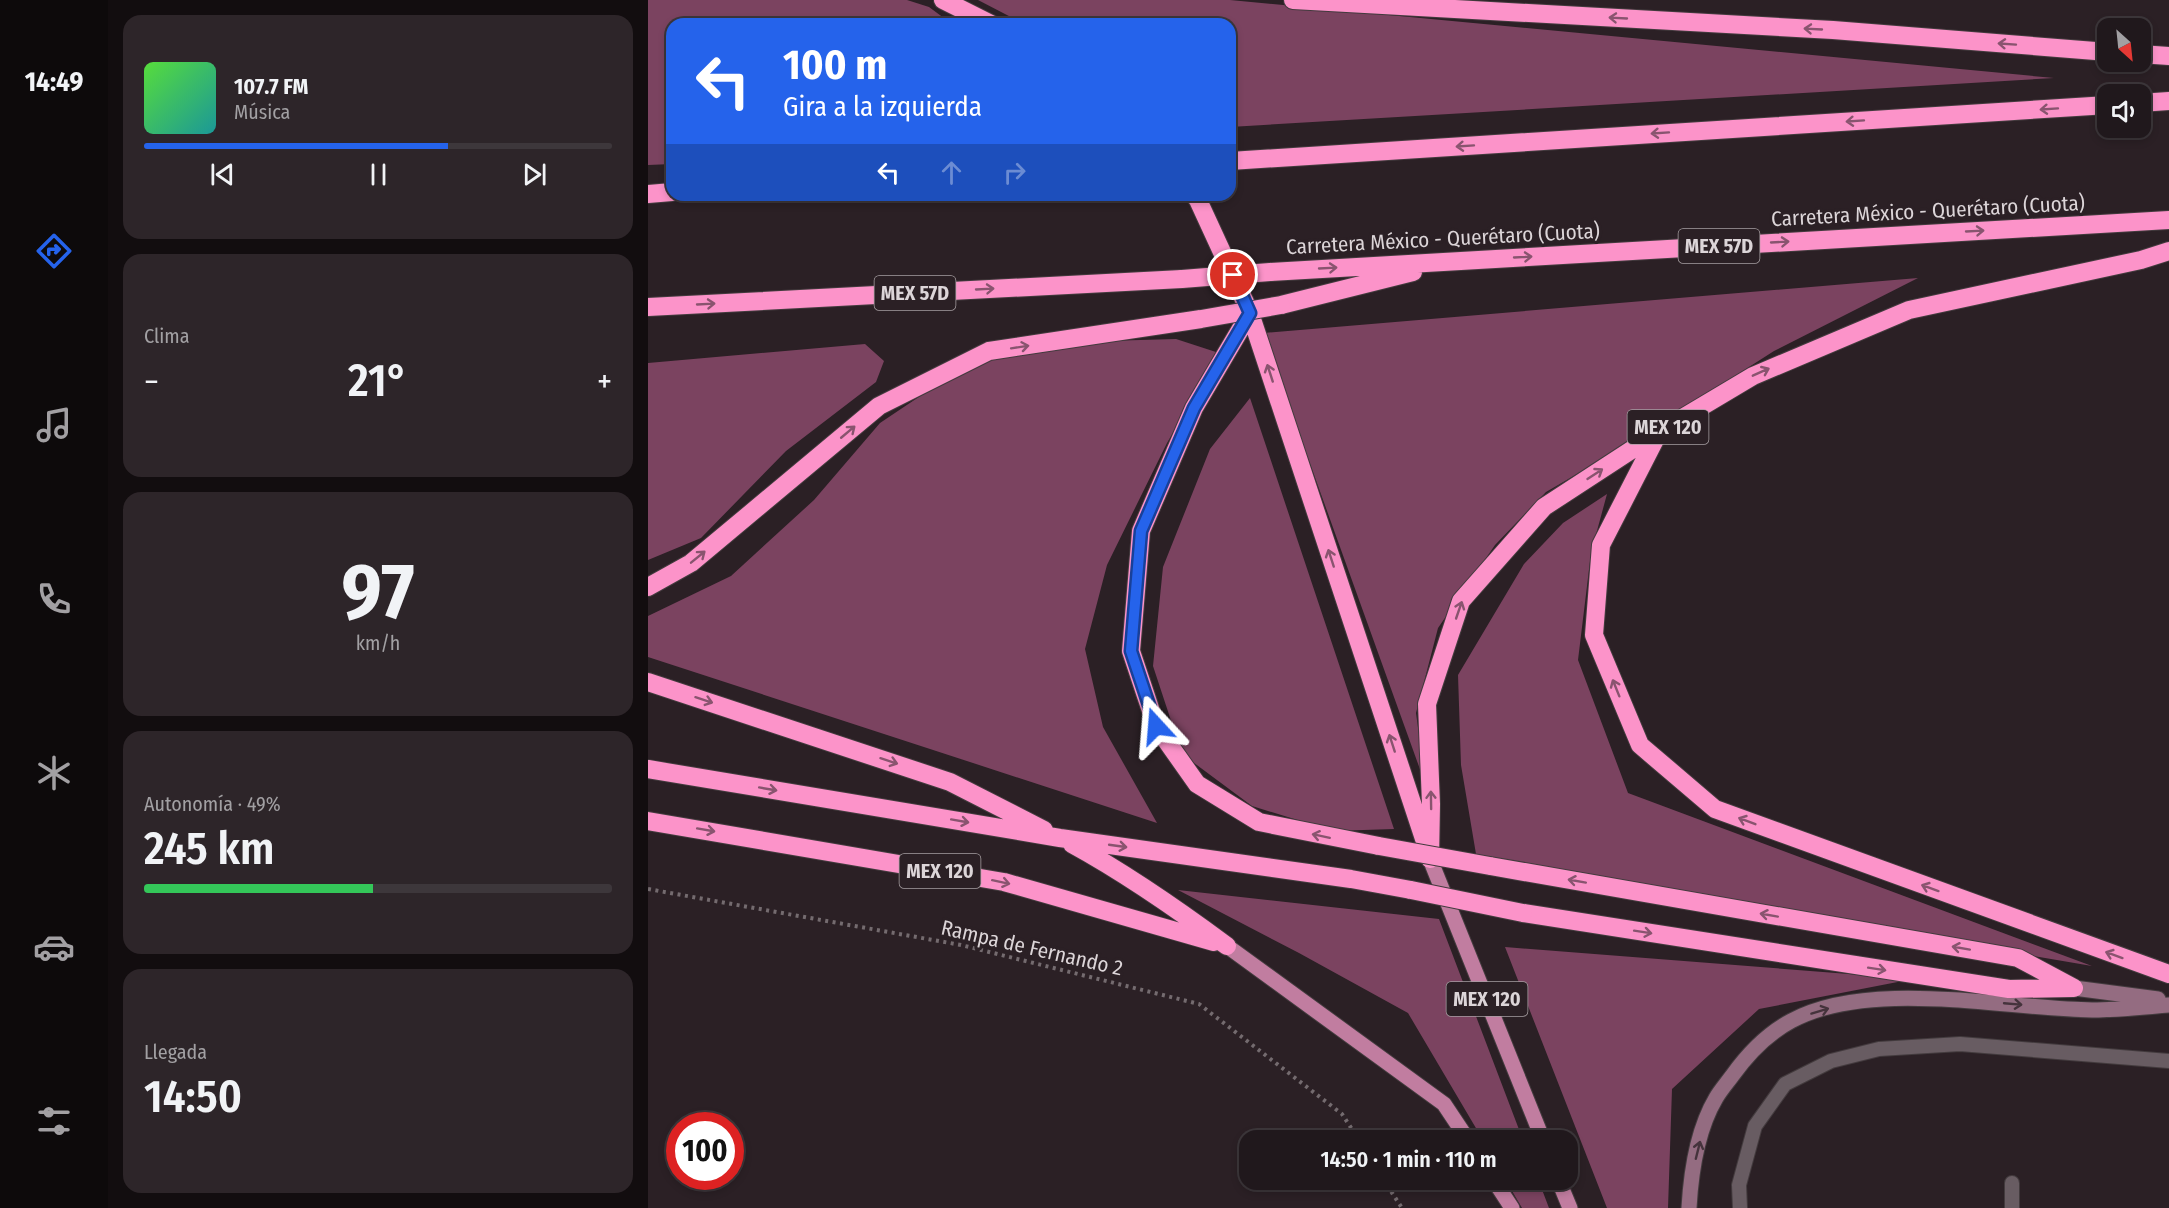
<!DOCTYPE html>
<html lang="es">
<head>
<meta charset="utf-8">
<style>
	body { margin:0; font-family:"Fira Sans Condensed",sans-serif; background:#2d2529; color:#f1f3f6; height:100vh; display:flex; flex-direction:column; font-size:22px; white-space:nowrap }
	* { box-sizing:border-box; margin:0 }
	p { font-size:20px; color:#a2a0a3 }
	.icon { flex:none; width:33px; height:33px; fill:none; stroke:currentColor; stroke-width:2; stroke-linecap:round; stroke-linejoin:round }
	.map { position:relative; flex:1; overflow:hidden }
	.drawer { display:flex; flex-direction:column; gap:15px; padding:15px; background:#120d0f; width:540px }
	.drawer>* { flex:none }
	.hud { position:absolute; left:18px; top:18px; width:570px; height:183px; border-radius:18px; box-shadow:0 3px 9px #0003,0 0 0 2px #3d373b; background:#2563eb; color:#fff; overflow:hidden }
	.needle { width:39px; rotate:153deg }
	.fabs { position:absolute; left:1449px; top:18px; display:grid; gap:12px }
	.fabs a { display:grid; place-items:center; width:54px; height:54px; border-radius:12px; background:#20181c; box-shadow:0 3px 9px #0003,0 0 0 2px #3d373b; font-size:30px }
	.speed { position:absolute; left:18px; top:1112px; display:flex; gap:12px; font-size:30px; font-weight:700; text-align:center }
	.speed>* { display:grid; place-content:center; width:78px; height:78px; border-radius:50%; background:#20181c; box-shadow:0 3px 9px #0003,0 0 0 2px #3d373b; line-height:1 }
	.speed .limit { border:9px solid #d22; background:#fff; color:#111 }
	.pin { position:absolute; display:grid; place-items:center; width:51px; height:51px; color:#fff; margin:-26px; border:3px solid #fff; border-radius:50%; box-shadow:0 2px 6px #0007 }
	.me { position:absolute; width:66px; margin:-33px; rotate:341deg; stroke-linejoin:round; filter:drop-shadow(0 0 4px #0008) }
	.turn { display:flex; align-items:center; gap:21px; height:126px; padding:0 18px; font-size:27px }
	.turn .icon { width:78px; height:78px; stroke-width:2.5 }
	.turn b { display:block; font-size:42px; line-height:51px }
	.lanes { display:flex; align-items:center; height:57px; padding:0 18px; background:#0003; justify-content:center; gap:30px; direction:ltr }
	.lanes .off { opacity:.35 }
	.big { font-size:45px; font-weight:600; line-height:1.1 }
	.drawer .widget { flex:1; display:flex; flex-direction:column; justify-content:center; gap:9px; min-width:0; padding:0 21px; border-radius:18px; background:#2d2529 }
	.drawer .dial { align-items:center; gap:0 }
	.dial b { font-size:78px; line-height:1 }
	.song { display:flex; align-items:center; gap:18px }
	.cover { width:72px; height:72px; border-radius:9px; background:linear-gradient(135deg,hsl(110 70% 55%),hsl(180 70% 35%)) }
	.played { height:6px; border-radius:3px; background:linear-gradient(90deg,#2563eb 65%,#3d373b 65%) }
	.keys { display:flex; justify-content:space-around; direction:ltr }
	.heat { display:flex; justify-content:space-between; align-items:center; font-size:33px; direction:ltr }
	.charge { height:9px; border-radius:4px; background:linear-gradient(90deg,#34c759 49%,#3d373b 0) }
	.trip { position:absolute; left:591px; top:1130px; width:339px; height:60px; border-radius:18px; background:#20181c; box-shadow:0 3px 9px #0003,0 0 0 2px #3d373b; font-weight:600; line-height:60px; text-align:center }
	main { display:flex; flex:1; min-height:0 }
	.tab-bar { display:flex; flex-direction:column; width:108px; justify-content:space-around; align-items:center; background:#0d0a0b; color:#a2a0a3 }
	.tab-bar .icon { width:42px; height:42px }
	.tab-bar .on { color:#2563eb }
	.tab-bar b { font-size:27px; color:#f1f3f6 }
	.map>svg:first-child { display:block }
	.forest { fill:#7b4360 }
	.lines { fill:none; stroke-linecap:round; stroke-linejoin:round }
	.service-casing { stroke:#433b3e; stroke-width:16 }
	.secondary-casing { stroke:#433b3e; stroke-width:17 }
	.primary-casing { stroke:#433b3e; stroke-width:17 }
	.motorway-casing { stroke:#433b3e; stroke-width:20 }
	.path { stroke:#746b6f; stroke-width:4; stroke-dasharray:3 4.5; stroke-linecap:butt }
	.service { stroke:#685c62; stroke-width:14 }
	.secondary { stroke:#946c81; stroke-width:15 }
	.primary { stroke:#c17da0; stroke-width:15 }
	.motorway { stroke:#fc93c9; stroke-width:18 }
	.motorway-bridge-casing { stroke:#433b3e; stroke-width:20; stroke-linecap:butt }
	.motorway-bridge { stroke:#fc93c9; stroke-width:18 }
	.oneway { stroke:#89546f }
	.oneway2 { stroke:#45333c }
	.route-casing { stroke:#184099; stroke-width:15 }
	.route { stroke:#2563eb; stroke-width:10 }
	.labels { text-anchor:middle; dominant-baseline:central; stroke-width:6; stroke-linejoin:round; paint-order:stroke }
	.shield { fill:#2b2025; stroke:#a79fa2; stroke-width:1.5 }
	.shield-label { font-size:20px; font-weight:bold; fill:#dcd5d8 }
	.street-label { font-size:21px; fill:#dcd5d8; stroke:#2b2025 }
</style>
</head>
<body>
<main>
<nav class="tab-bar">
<b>14:49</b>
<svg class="icon on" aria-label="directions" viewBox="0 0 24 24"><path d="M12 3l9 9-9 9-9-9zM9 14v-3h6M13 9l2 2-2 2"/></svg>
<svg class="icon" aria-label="music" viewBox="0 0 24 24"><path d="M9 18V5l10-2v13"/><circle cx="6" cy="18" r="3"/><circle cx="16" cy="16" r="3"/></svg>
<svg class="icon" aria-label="phone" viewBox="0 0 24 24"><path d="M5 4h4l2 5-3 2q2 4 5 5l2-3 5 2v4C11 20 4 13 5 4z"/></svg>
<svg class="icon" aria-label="climate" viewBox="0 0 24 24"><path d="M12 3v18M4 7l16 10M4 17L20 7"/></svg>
<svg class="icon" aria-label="car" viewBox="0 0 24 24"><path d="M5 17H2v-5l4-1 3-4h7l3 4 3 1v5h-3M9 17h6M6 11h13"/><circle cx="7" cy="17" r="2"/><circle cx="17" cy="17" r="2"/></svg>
<svg class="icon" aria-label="filters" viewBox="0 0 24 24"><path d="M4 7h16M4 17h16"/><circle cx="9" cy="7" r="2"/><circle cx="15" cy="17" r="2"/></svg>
</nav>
<section class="drawer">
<div class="widget">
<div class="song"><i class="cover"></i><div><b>107.7 FM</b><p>Música</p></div></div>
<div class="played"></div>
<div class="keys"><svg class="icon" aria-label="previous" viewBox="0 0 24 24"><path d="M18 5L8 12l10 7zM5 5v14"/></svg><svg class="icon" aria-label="pause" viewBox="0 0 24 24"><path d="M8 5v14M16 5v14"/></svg><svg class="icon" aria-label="next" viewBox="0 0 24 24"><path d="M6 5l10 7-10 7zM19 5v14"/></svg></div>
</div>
<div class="widget"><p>Clima</p>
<div class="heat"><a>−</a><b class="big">21°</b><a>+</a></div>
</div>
<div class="widget dial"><b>97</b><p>km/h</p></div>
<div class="widget"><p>Autonomía · 49%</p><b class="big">245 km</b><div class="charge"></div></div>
<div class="widget"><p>Llegada</p><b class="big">14:50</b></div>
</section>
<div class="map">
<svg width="1521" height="1208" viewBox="0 0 1521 1208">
	<rect width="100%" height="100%" fill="#2b2025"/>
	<!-- forest -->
	<path class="forest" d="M0,0H259L281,7L304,24H24V164L0,165Z
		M330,0H582L1406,78L582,127V24H376Z
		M1270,278L1126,351L979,445L898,492L847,545L790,628L768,713L778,786L615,333Z
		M528,339L571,353L519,443L459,565L437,649L455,727L509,823L0,657V616L83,576L166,500L232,423L317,366L421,342Z
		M217,344L236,361L228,382L138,451L53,538L0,560V363Z
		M602,398L746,829L685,831L604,806L534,754L505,666L515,567L562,449Z
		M959,494L943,553L930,660L980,793L1444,966L829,860L813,765L810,675L876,564L915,523Z
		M530,890L791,919L875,1140H835L760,1013L651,953Z
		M857,947L1265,979L1111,1009L1024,1089L1020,1208H959Z
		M857,1179H890L901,1208H874Z"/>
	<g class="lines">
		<defs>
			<path id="service" d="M1092,1208L1091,1185L1107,1126L1137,1084L1183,1061L1231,1049L1312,1044L1521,1061
				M1364,1208V1183"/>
			<path id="secondary" d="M1426,988L1510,999
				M1041,1208C1043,1172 1049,1130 1068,1098C1072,1091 1078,1084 1084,1076C1099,1055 1119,1034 1143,1021C1222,978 1357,1009 1444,1010C1469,1010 1496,1007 1521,1005"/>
			<path id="primary" d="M782,859L895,1140
				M579,946L796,1104L820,1140
				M845,1179L864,1208
				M910,1179L922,1208"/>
			<path id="motorway" d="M295,0L343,24
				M645,0L1185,30L1460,52
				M1492,54L1521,56
				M1492,103L1521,101
				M582,161L1460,105
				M0,194L24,192
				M546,195L550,200L602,313L778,845
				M622,272L1521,220
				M633,305L765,272
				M0,307L534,279
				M602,313L546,408L493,531L483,651L508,726L549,784L611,822L731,846
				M1010,434L953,545L946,635L992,745L1067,809L1521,974
				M0,587L43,563L231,406L341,351L553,319
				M0,682L302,782L396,830
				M0,769L412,838L703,879L763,890
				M0,821L356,882L566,942
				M424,844C479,874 529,909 579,946
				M782,859L783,804L779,704L813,601L896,507L1011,432L1105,376L1261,310L1493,260L1521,251
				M842,866L1370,958L1426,988
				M875,913L1361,989L1425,988"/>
		</defs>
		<!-- service casing -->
		<use href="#service" class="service-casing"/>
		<!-- secondary casing -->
		<use href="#secondary" class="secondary-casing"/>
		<!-- primary casing -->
		<use href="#primary" class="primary-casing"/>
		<!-- motorway casing -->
		<use href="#motorway" class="motorway-casing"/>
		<!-- path -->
		<path class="path" d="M0,889L313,945L551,1004L694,1114L711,1140
			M735,1179L754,1208"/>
		<!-- service -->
		<use href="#service" class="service"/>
		<!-- secondary -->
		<use href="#secondary" class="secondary"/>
		<!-- primary -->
		<use href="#primary" class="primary"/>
		<!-- motorway -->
		<use href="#motorway" class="motorway"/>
		<defs>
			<path id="motorway-bridge" d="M534,279L622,272
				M553,319L633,305
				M731,846L842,866
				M763,890L875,913"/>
		</defs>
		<!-- motorway-bridge casing -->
		<use href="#motorway-bridge" class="motorway-bridge-casing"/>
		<!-- motorway-bridge -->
		<use href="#motorway-bridge" class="motorway-bridge"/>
	</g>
	<!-- one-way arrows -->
	<defs><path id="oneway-shaft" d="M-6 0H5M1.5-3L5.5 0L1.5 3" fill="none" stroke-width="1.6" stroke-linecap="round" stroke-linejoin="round" transform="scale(1.5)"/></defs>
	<g class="oneway">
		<use href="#oneway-shaft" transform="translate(970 18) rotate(-177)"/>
		<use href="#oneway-shaft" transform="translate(1165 29) rotate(-177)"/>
		<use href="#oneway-shaft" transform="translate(1359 44) rotate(-176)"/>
		<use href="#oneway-shaft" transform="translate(1401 109) rotate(176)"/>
		<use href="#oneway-shaft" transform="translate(1207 121) rotate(176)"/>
		<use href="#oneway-shaft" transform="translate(1012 133) rotate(176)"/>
		<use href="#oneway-shaft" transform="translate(817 146) rotate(176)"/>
		<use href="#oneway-shaft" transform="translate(1327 231) rotate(-3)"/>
		<use href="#oneway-shaft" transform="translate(1132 242) rotate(-3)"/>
		<use href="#oneway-shaft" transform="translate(875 257) rotate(-3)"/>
		<use href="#oneway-shaft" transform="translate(680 268) rotate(-3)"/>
		<use href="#oneway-shaft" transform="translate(337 289) rotate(-3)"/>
		<use href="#oneway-shaft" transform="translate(58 304) rotate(-3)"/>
		<use href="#oneway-shaft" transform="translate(372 347) rotate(-9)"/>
		<use href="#oneway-shaft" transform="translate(1113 372) rotate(-24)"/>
		<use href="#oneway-shaft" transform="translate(622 373) rotate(-108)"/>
		<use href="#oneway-shaft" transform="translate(200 432) rotate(-40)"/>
		<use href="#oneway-shaft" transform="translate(947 474) rotate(-33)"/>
		<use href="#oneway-shaft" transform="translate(50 557) rotate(-39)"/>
		<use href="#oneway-shaft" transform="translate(683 558) rotate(-108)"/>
		<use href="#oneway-shaft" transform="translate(811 610) rotate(-71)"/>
		<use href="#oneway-shaft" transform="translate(968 688) rotate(-112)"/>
		<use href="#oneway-shaft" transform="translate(56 700) rotate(18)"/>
		<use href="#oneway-shaft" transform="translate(744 743) rotate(-108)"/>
		<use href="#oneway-shaft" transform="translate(241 761) rotate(18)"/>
		<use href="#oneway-shaft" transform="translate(120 789) rotate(10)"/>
		<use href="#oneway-shaft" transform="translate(783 800) rotate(-91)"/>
		<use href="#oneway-shaft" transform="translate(312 821) rotate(10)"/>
		<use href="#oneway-shaft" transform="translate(1099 821) rotate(-159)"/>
		<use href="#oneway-shaft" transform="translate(58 830) rotate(10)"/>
		<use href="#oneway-shaft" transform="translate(673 836) rotate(-168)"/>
		<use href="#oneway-shaft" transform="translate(470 846) rotate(8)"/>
		<use href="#oneway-shaft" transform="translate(929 881) rotate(-170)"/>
		<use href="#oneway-shaft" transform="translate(353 882) rotate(12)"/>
		<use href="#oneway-shaft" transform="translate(1282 888) rotate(-160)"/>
		<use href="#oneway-shaft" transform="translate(1121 915) rotate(-170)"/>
		<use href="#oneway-shaft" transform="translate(995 932) rotate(9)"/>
		<use href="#oneway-shaft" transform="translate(1313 948) rotate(-170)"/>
		<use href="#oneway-shaft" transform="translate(1466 955) rotate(-160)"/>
		<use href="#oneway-shaft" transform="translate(1229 969) rotate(9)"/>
	</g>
	<g class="oneway2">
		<use href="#oneway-shaft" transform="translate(1365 1004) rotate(5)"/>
		<use href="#oneway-shaft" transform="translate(1172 1011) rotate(-17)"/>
		<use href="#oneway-shaft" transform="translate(1050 1150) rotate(-76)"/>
	</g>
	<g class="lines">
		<defs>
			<path id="route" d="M508,726L483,651L493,531L546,408L602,313L585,275"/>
		</defs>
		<!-- route casing -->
		<use href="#route" class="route-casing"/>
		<!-- route -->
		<use href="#route" class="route"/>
	</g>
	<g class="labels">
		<!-- shield labels -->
		<g class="shield">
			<rect x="1030.5" y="229" width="81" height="34" rx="4.5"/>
			<rect x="226.5" y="276" width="81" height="34" rx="4.5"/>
			<rect x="979.5" y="410" width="81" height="34" rx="4.5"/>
			<rect x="251.5" y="854" width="81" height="34" rx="4.5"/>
			<rect x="798.5" y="982" width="81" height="34" rx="4.5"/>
		</g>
		<g class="shield-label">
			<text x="1071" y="246">MEX 57D</text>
			<text x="267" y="293">MEX 57D</text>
			<text x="1020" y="427">MEX 120</text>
			<text x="292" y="871">MEX 120</text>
			<text x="839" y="999">MEX 120</text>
		</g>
		<!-- street labels -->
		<g class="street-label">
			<text transform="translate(1280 211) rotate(-3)">Carretera México - Querétaro (Cuota)</text>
			<text transform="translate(795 239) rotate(-3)">Carretera México - Querétaro (Cuota)</text>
			<text transform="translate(384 948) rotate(13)">Rampa de Fernando 2</text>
		</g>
	</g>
</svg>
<div class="fabs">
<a><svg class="needle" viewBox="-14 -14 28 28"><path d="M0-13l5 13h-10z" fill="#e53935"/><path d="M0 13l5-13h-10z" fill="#a2a0a3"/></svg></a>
<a><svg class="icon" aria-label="sound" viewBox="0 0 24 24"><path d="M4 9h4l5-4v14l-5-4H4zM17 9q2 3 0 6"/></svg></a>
</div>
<div class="speed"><div class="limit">100</div></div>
<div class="pin" style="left:585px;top:275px;background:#d93025"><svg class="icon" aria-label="arrive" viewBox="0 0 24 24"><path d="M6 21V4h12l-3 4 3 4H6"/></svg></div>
<svg class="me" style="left:508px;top:726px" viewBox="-20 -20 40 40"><path d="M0-17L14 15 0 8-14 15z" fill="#2563eb" stroke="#fff" stroke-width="4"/></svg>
<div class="trip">14:50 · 1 min · 110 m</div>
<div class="hud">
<div class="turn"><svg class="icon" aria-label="left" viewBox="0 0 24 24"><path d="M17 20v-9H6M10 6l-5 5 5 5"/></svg><div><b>100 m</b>Gira a la izquierda</div></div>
<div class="lanes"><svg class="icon" aria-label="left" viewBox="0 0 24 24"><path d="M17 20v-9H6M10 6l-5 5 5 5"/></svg><svg class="icon off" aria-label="ahead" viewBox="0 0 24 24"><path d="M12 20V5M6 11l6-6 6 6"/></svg><svg class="icon off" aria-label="right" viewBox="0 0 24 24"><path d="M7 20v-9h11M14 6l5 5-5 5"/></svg></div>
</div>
</div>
</main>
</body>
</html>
